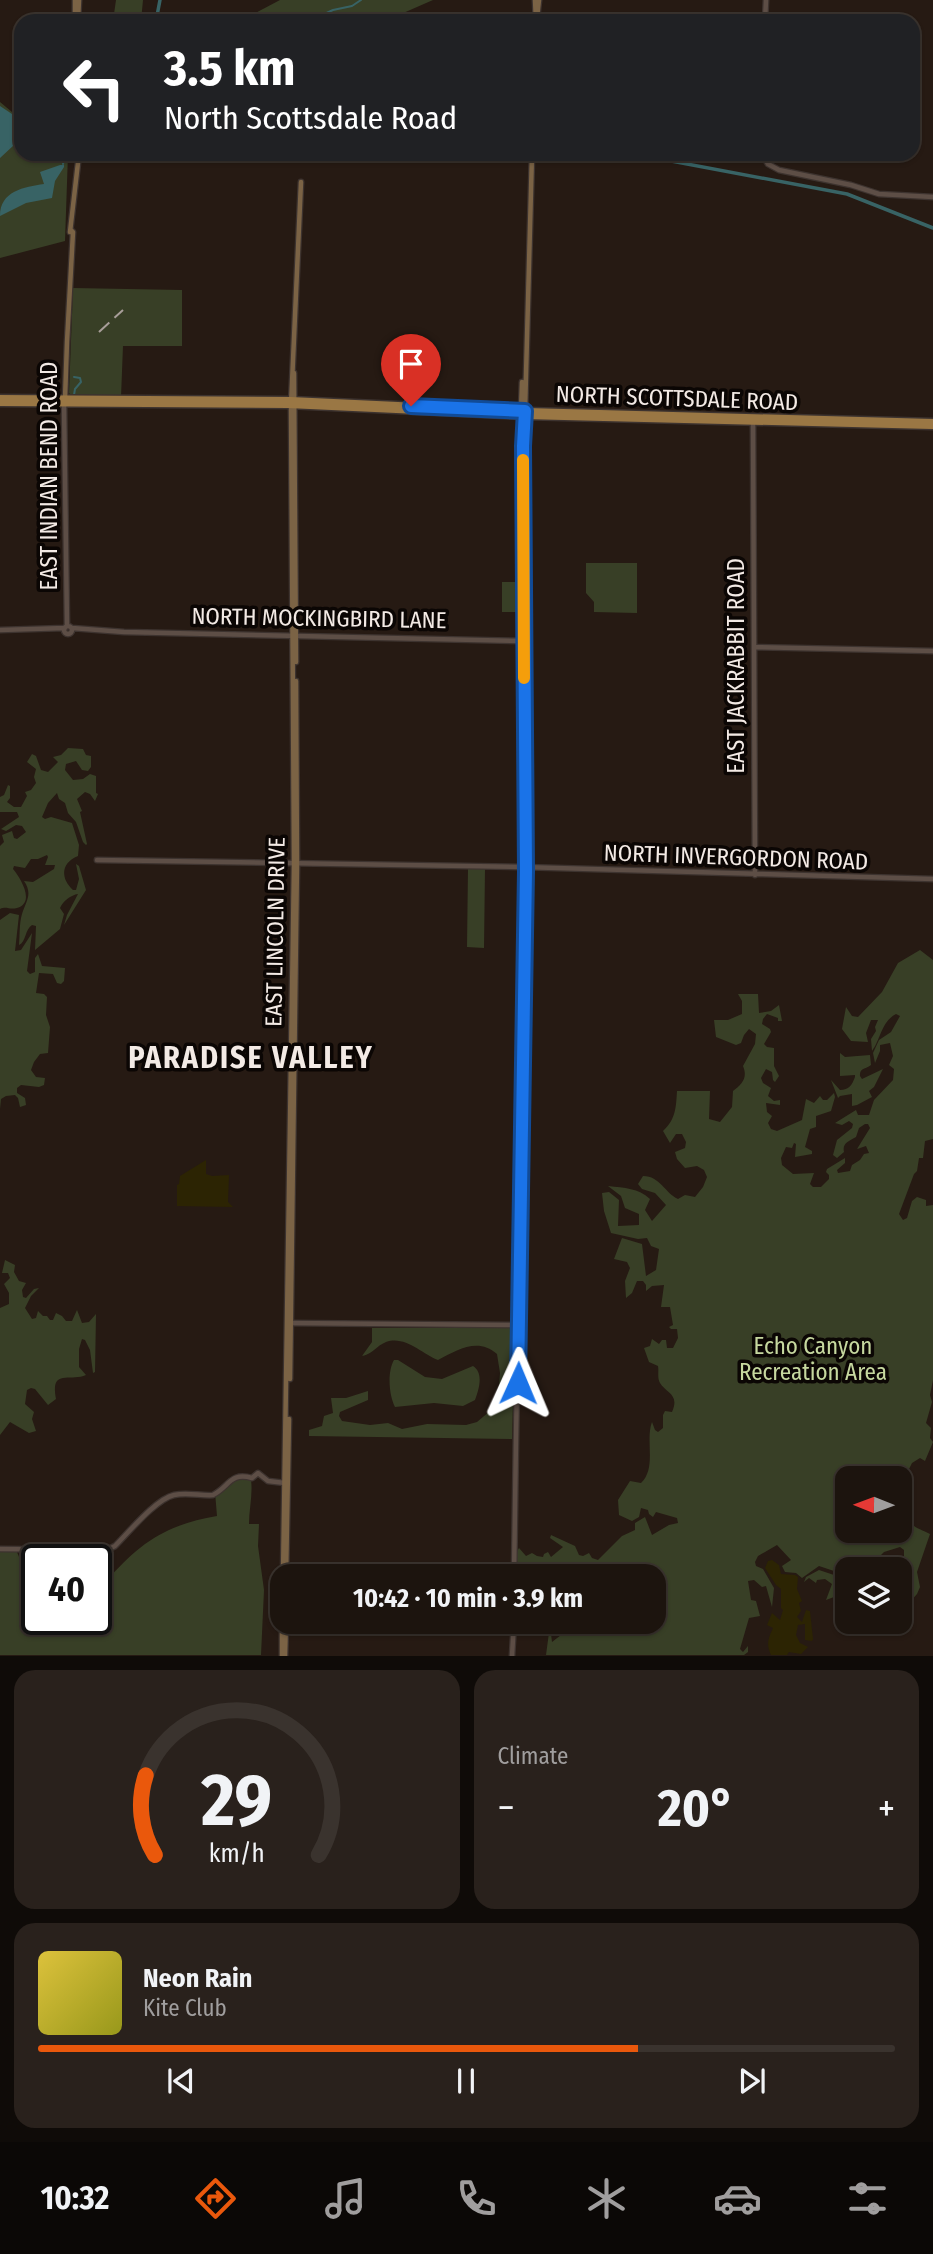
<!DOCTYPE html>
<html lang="en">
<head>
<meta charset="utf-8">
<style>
	body { margin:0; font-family:"Fira Sans Condensed",sans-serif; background:#29211c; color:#f1f3f6; height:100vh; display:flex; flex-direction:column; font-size:26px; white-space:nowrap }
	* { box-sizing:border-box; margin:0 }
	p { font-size:23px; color:#a09e9e }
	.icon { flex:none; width:38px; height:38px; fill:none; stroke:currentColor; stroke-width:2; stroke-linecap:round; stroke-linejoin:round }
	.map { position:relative; height:1656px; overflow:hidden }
	.sheet { display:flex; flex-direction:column; gap:14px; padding:14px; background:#0f0b08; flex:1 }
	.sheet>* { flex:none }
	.banner { position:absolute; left:14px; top:14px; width:906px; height:147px; border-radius:21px; box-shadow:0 2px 5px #0004,0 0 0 2px #3a332e; background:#202124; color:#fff; overflow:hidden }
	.needle { width:46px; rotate:271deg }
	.fabs { position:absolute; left:835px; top:1466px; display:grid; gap:14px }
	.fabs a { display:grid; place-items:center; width:77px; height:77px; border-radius:14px; background:#1c140e; box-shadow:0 2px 5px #0004,0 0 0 2px #3a332e; font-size:35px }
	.speed { position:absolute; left:21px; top:1544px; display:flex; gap:14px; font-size:35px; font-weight:700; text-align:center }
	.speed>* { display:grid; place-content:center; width:91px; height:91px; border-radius:50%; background:#1c140e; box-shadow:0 2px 5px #0004,0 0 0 2px #3a332e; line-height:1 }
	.speed .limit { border:4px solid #111; border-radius:10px; background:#fff; color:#111 }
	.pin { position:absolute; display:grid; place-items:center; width:60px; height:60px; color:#fff; margin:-72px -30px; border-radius:50% 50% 50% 0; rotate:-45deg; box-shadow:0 0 7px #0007 }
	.pin .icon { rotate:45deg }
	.me { position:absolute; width:77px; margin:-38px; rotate:1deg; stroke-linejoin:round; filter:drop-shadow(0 0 5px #0008) }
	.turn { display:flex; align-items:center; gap:24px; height:147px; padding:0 35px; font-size:32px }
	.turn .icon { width:91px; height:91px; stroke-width:2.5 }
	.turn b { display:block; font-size:49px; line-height:60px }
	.big { font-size:52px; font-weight:700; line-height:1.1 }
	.sheet .tile { flex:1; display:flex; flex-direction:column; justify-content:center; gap:10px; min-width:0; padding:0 24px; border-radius:21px; background:#29211c }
	.sheet .dial { align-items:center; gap:0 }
	.dial svg { height:182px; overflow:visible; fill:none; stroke:#3a332e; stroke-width:7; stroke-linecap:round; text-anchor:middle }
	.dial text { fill:#f1f3f6; stroke:none }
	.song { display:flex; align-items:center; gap:21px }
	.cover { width:84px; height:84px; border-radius:10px; background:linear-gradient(135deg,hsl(50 70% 55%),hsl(60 70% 35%)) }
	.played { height:7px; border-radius:4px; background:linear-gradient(90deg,#ea580c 70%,#3a332e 70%) }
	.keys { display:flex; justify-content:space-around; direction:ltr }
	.heat { display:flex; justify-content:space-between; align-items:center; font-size:38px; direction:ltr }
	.sheet .tiles { flex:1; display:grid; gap:14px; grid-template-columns:1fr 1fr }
	.tile:last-child { grid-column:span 2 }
	.trip { position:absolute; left:270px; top:1564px; width:396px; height:70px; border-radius:21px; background:#1c140e; box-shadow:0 2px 5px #0004,0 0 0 2px #3a332e; font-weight:700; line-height:70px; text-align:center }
	.dock { display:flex; height:112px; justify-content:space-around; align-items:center; background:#0b0806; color:#a09e9e }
	.dock .icon { width:49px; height:49px }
	.dock .on { color:#ea580c }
	.dock b { font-size:32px; color:#f1f3f6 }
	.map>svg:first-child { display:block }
	.green { fill:#383f26 }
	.sand { fill:#2c2403 }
	.water { fill:#386365 }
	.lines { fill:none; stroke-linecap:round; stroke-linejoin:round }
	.stream { stroke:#386365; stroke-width:2 }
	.canal { stroke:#386365; stroke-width:3.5 }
	.tertiary-casing { stroke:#3d332f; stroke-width:7 }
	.secondary-casing { stroke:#3d332f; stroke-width:7 }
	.primary-casing { stroke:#3d332f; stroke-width:9 }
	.tertiary { stroke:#5d4e46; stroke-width:4.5 }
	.secondary { stroke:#7b6345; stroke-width:4.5 }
	.primary { stroke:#9a7744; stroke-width:6 }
	.rail { stroke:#a89e99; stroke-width:2; stroke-dasharray:14 7; stroke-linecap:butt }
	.route-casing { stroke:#114b97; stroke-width:18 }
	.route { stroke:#1a73e8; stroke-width:12 }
	.slow { stroke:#f59e0b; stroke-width:12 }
	.labels { text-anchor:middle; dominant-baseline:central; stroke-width:7; stroke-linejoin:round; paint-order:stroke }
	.street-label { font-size:23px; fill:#f3eae5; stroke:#0b0604 }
	.park-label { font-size:23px; fill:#c6d89f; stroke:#0b0604 }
	.district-label { font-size:30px; font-weight:bold; letter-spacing:2px; fill:#f3eae5; stroke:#0b0604 }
</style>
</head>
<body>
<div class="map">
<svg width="933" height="1656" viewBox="0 0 933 1656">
	<rect width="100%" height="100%" fill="#261a13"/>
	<!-- green -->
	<path class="green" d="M116,0H143L141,21H113Z
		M280,0H433L385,21H240Z
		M0,102L12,112L21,105V154H68L65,241L0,258Z
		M73,288L182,290V346H123L121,397L71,395L69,393Z
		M586,563H637V613L594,612V602L586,593Z
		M502,582H521L522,612H502Z
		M68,748L83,749L86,755L91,756V767L88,771L82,770L76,761L66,764L65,770L73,780L83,779L90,774L96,776V793L98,794L95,801L90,794L85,792L77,799L82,811L80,812L87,844L86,845L83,842L76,822L68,813L65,803L59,799L57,793L48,803L42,817L45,819L51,817L72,823L79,845L78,856C61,863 60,878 73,890H76L79,879L76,864L79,866L86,890L64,925L67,915L78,894C71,895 63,901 60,908L64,914L60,929L35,950L36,926L32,925C25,929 26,942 19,945C20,936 19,924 22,914C26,901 33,894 24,881L33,882L54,869L55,865H45L48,857L47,855L38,859H31L25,868L14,866L13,869C20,877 36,903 17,908C9,910 7,906 0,909V846L4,842L2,835L12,831L14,838L17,839L26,832L22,826L16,825L6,831L1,829L19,817L17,812H0V797L4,795L8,785L10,786V798L7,802L14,807H21L27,796L25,792L31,790L36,783L34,777L36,769L27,762L32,754L36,756L41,770L48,772L58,762L53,757L61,755Z
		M468,868L485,869L484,948L467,947Z
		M10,913L19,915L15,951L21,950L32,933L27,971L30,974L35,972V958L38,954L42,966L65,968L64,981L61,984L57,983L53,974L39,973L36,993L44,994L47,997L46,1015L50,1027L48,1053L40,1054L34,1062L31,1070L36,1077L45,1078L44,1085L39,1087L21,1085L17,1088V1093L25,1098L26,1105L20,1107L18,1098L15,1095L6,1096L1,1099L0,1109V920Z
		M920,950L933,960V1139L925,1141L923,1158H919L917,1171L914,1174L899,1214L903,1220L907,1218L912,1201L917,1197L926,1200V1206L933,1205V1380L930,1395L932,1402L926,1423L931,1428L930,1438L933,1442L925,1461L920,1458L912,1463L909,1469L911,1472L900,1480V1479H847V1531H900V1520L906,1507L909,1509C904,1525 918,1528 930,1534L917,1572L920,1587L917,1594L900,1613V1570H897L904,1558V1550L900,1547L884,1552L875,1561L856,1563L840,1573L819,1566L802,1578L796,1573L785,1572L782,1566L791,1560L777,1545L758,1556L755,1562L756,1566L763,1569L774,1588L772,1607L766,1586L762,1587L754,1580L748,1581L751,1600L756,1601L760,1616L749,1618L740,1649L743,1652L748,1646V1652L744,1655H546L550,1625L552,1642L561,1635L558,1623L552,1625V1622H653V1577H534L537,1571L534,1562L525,1563L523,1570C517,1563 513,1557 519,1548L526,1556L532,1553L537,1556L543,1557L544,1554L548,1552L551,1557L563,1547L550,1538L551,1535L575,1546L579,1555L583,1556L589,1553L592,1558L598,1560L622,1536L635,1530V1523L645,1517L652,1535L669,1525L678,1523L677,1518L656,1512L653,1517L649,1514L648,1510L641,1508L639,1517L632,1521L619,1515L618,1500L630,1481L641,1483C657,1468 645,1440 652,1422L655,1430L658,1432L663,1428V1415L665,1411L672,1412C680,1394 666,1393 660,1383C657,1378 659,1371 658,1366L649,1362L644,1348L650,1346L652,1339L659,1344L662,1340H666L667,1348H673L678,1338L677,1329H671L669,1327L673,1325L670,1307H661L664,1285L652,1286L646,1291V1285L643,1281H637L632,1293L626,1298L625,1281L630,1268L627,1262L614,1259L622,1238L642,1244L646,1276L656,1270L659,1249L651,1246L647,1238L638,1239L611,1233L604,1211L602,1193L609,1192L619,1200L618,1226L639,1225V1214L625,1208L621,1196L608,1186C625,1188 638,1188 650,1199L645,1210L652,1221L666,1205L655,1193L642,1189L638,1184L643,1176C660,1176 665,1193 678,1199L685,1195L695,1197L703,1187L707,1177L704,1170L697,1166L685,1168L677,1159L675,1152L685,1148L686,1142L682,1134H676L670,1143L663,1131C676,1119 676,1107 677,1091H710L709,1119L720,1122L732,1107L733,1091C742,1084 748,1078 743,1066L755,1044L756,1034L749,1029L744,1035L741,1043L736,1045L716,1037L714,1020H728L742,1014V1001L738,994H758L759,1013L771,1011L779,1005L782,1021H778V1018L767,1014L763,1019L762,1024L770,1029L771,1032L764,1044L767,1047L774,1048V1066L779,1076L775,1082L773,1080L772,1072L766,1069L761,1078L763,1083L771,1088L768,1096L774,1101L780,1100V1105L766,1103L767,1112L772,1116L768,1123L771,1129L777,1131L802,1120L806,1099L814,1103L820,1096L823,1100H827L834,1093L835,1097L831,1111L816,1116V1127L810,1129L805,1147L812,1151V1154L795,1157L796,1144L794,1143L792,1148L786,1147L781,1158L782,1165L793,1174L814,1173L810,1184L813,1187H821L829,1179V1175L826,1172L827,1169L845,1158V1163L837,1170L838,1173L850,1171L852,1165L860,1160L864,1154L869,1153L866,1146L857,1149L870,1128L868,1124H865L859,1128L856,1137C849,1141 842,1143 844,1152L837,1158L833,1155L837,1140L852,1128L853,1124L849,1121L842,1125L835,1123L856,1110L858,1115H869L874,1100L893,1080L894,1069L889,1065L893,1056L890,1043L880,1045V1051L875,1063L873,1053L879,1040L891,1032L900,1016L896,1014C881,1022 881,1039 872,1051L871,1039L876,1031L875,1027L878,1020H871L866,1033L868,1042L851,1041L842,1029L846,1007L852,1016L858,1017L882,992L898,963Z
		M840,1053L845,1057L870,1055L871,1065C865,1070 860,1067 860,1076L862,1079L883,1069L874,1087L869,1091L872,1097L857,1105L852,1106V1094L840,1096L838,1098L831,1080L840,1090C849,1090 852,1085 855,1077V1075L840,1076Z
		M5,1260L15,1265L14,1272L19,1281L26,1283L22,1290L23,1297L26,1298L34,1289L39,1288L31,1296L25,1308L32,1319L36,1318L38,1311L43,1316H47L50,1320H53L56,1313L62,1316L66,1321H72L77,1310L82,1323L89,1322L96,1314L95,1372L93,1373L90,1350L85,1340L82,1339L79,1349V1367L86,1375C70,1382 50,1368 56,1399L48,1405L35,1389L31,1388L27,1390L25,1404L34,1412L32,1419L36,1431L29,1433L10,1422L0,1435V1308L9,1304V1293L4,1284L10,1278L8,1273H2Z
		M372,1328H515L512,1439L309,1436V1430L322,1426L324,1416L333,1413L331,1398H346L368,1391V1400L340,1412L339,1416L342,1421L370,1425L388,1423L402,1429L427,1424L466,1425L477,1422L490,1411L498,1395L500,1373L497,1354C478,1337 457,1350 438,1360C422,1354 405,1335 386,1342C376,1346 373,1354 362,1356L372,1342Z
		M394,1360H398L425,1377L442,1379L473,1366C484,1373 479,1389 475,1400L463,1406L434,1403L395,1407C389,1396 387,1372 394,1360Z
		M241,1474L250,1475C254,1490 249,1508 249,1524H259L258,1546L264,1590L261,1655H0V1551L17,1552L36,1598L37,1619L39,1622L50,1623L53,1619H96V1575L110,1577C142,1541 169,1524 217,1516L215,1492L229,1478Z
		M819,1570L834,1575L847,1573V1597H834L826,1600L832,1584L825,1579L817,1580L816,1583L809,1578L804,1582L806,1577Z"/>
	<!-- sand -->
	<path class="sand" d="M206,1160V1174L212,1176L229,1175L228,1202L233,1207L177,1206V1185L179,1184L180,1176Z
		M772,1560L779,1565L781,1574L795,1575L798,1577L797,1589L802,1601L799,1603L801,1611L797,1617L802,1622L806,1610L810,1611L813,1639L812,1641L805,1640V1624L798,1625L796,1635L800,1643L808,1647L801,1654L789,1652L787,1655H771C766,1644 768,1639 773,1628L767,1625L772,1613L780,1620L783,1610L781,1608V1589L776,1585L765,1568L768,1561Z"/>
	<!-- water -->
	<path class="water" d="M0,106L12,114L21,108V142L14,145L0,158Z
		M60,165H64V167L55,181L52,198L26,203L0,216C0,191 24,187 44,184L40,172Z"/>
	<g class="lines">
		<!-- stream -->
		<path class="stream" d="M309,21L333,10L352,6L361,0
			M63,164L65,154
			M74,377L80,378L81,382L75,389L74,395"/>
		<!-- canal -->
		<path class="canal" d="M156,21L160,0
			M634,154L847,194L933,228"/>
		<defs>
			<path id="tertiary" d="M765,21L766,0
				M762,154L768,164L779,170L851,185L879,194L933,197
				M64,404L67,626
				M753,421L755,875
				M64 630a4 4 0 1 1 8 0a4 4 0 1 1-8 0Z
				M72,628L124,632L524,641
				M0,630L65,628
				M754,647L933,651
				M524,695L522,473L524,416
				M524,695V769
				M97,860L522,867L933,879
				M523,1025L524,769
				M519,1245L521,1057L523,1024
				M518,1276L520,1243
				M288,1323L518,1325
				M516,1438L519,1275
				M0,1549L107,1550L115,1546C129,1532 156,1499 174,1495C187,1492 201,1496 213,1495C230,1486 230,1472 252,1478L258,1473L268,1481L285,1483
				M514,1577L516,1438
				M512,1656L514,1622"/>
			<path id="secondary" d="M535,0L536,21
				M537,18L539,0
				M75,21V0
				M78,21L79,0
				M70,232L79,154
				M67,342L73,232L71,230
				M294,373L296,662
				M65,399L67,342
				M521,411L522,382
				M525,412L532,154
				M290,1379L297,864L296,681
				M283,1577L294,864L291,405L301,182
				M286,1577L289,1419
				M282,1656V1622
				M285,1656L286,1622"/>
			<path id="primary" d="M0,398L291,400L527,411L933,422
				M0,403L288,405L524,416L932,426"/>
		</defs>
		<!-- tertiary casing -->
		<use href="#tertiary" class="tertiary-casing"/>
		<!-- secondary casing -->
		<use href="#secondary" class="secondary-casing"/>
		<!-- primary casing -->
		<use href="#primary" class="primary-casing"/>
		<!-- tertiary -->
		<use href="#tertiary" class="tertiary"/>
		<!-- secondary -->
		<use href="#secondary" class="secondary"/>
		<!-- primary -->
		<use href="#primary" class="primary"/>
		<!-- rail -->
		<path class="rail" d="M99,332L123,310"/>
	</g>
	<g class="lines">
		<defs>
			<path id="route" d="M411,406L525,411L523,446L526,871L518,1383"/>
		</defs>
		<!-- route casing -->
		<use href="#route" class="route-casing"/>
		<!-- route -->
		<use href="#route" class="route"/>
		<!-- slow -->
		<path class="slow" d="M523,460L524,678"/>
	</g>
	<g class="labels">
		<!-- street labels -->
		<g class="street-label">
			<text transform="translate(677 398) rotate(2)">NORTH SCOTTSDALE ROAD</text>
			<text transform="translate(49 476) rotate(-90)">EAST INDIAN BEND ROAD</text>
			<text transform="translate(319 618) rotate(1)">NORTH MOCKINGBIRD LANE</text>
			<text transform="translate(736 666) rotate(-90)">EAST JACKRABBIT ROAD</text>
			<text transform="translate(736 857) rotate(2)">NORTH INVERGORDON ROAD</text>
			<text transform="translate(275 932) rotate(-89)">EAST LINCOLN DRIVE</text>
		</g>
		<!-- park labels -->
		<g class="park-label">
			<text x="813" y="1346">Echo Canyon<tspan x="813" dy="26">Recreation Area</tspan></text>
		</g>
		<!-- district labels -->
		<g class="district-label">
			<text x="251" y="1058">PARADISE VALLEY</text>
		</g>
	</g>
</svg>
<div class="fabs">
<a><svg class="needle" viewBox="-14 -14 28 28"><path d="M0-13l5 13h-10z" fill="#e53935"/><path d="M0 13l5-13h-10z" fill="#a09e9e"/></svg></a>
<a><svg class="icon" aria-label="layers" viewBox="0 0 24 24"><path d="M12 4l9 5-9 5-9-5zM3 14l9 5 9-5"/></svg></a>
</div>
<div class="speed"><div class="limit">40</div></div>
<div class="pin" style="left:411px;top:406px;background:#d93025"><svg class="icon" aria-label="arrive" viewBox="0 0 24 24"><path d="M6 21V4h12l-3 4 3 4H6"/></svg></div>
<svg class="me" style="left:518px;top:1383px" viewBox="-20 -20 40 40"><path d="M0-17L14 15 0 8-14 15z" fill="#1a73e8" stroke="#fff" stroke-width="4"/></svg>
<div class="trip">10:42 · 10 min · 3.9 km</div>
<div class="banner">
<div class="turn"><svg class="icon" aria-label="left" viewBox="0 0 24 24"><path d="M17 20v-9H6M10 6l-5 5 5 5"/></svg><div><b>3.5 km</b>North Scottsdale Road</div></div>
</div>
</div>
<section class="sheet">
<div class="tiles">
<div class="tile dial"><svg viewBox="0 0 100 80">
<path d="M14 69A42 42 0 1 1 86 69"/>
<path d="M14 69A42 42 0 0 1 10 34" stroke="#ea580c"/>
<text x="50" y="56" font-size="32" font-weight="700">29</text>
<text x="50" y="72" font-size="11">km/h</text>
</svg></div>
<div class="tile"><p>Climate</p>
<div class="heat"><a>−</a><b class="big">20°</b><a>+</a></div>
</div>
<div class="tile">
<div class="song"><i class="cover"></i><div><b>Neon Rain</b><p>Kite Club</p></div></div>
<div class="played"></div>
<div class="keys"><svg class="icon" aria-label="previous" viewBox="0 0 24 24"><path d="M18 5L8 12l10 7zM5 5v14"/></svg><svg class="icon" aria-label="pause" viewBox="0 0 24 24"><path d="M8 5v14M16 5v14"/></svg><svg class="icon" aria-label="next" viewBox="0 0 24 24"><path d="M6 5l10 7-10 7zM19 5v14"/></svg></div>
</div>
</div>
</section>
<nav class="dock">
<b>10:32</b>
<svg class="icon on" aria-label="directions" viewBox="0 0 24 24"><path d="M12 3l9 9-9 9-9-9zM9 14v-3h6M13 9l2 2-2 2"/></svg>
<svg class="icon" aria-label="music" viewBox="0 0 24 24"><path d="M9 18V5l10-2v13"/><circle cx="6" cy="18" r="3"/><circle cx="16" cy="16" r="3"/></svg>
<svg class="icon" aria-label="phone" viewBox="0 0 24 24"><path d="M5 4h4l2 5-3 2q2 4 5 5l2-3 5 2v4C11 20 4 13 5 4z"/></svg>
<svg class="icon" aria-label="climate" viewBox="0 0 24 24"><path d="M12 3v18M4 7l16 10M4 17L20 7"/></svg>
<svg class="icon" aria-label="car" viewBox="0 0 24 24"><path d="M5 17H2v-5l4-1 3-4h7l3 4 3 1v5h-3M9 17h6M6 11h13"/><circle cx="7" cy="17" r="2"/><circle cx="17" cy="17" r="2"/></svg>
<svg class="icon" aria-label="filters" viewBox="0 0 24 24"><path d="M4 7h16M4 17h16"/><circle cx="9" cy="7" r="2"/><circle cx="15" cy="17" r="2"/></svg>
</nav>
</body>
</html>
